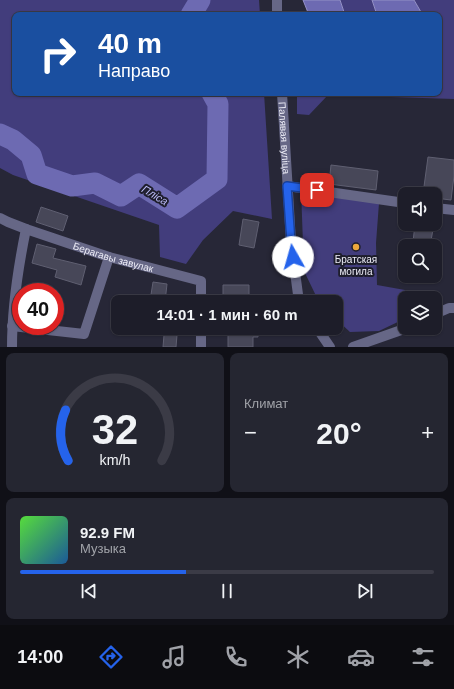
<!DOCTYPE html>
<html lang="ru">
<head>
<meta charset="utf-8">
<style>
	body { margin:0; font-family:Arial,sans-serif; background:#252631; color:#f1f3f6; height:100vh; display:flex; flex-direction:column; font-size:15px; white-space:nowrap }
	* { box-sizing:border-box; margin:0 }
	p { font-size:13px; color:#a0a2a8 }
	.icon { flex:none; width:22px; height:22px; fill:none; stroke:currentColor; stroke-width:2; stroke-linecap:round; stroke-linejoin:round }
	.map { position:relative; height:347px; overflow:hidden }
	.side { display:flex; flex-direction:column; gap:6px; padding:6px; background:#101017; flex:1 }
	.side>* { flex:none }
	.hud { position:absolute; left:12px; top:12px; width:430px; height:84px; border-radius:8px; box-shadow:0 1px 3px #0004,0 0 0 1px #3b3b46; background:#1a4fa0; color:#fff; overflow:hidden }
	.controls { position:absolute; left:398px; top:187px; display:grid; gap:8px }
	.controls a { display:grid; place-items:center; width:44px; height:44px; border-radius:8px; background:#1d1d29; box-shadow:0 1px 3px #0004,0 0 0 1px #3b3b46; font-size:20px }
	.speed { position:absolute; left:12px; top:283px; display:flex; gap:8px; font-size:20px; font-weight:700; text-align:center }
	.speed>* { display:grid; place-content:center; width:52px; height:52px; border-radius:50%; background:#1d1d29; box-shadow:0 1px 3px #0004,0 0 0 1px #3b3b46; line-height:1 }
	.speed .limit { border:6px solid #d22; background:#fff; color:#111 }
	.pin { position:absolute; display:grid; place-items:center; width:34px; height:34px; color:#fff; margin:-17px; border-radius:8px; box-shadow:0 2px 6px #0006 }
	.me { position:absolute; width:44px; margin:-22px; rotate:353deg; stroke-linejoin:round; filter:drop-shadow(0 0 3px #0008) }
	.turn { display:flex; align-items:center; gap:14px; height:84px; padding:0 20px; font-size:18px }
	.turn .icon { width:52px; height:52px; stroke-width:2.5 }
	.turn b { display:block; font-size:28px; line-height:34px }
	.big { font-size:30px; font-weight:700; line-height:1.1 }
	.side .widget { flex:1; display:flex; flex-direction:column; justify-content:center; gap:6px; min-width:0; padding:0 14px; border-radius:8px; background:#252631 }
	.side .dial { align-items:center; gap:0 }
	.dial svg { height:104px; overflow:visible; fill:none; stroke:#3b3b46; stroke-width:7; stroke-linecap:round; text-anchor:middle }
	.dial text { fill:#f1f3f6; stroke:none }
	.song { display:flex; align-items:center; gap:12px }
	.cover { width:48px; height:48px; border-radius:6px; background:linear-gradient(135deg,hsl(110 70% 55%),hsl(210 70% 35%)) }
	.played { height:4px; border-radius:2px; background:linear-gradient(90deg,#2563eb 40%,#3b3b46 40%) }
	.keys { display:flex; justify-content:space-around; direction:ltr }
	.heat { display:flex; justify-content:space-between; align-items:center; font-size:22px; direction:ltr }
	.side .tiles { flex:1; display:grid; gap:6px; grid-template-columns:1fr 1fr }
	.widget:last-child { grid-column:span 2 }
	.trip { position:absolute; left:111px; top:295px; width:232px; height:40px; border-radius:8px; background:#1d1d29; box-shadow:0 1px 3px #0004,0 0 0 1px #3b3b46; font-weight:700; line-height:40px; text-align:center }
	.tabs { display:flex; height:64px; justify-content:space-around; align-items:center; background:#0c0c10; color:#a0a2a8 }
	.tabs .icon { width:28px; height:28px }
	.tabs .current { color:#2563eb }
	.tabs b { font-size:18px; color:#f1f3f6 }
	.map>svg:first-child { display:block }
	.green { fill:#423d7c }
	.water { fill:#6d6ab2; stroke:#9391c6 }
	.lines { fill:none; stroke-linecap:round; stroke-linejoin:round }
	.river { stroke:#6d6ab2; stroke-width:21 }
	.building { fill:#474758; stroke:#5f5f71 }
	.minor { stroke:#666786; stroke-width:10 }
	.route-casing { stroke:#184099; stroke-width:10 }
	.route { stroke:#2563eb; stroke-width:7 }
	.poi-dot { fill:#eda83c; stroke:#1e1e2c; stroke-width:1.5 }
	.labels { text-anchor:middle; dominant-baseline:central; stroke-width:4; stroke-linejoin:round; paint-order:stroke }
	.street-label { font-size:10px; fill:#ececf6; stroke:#1e1e2c }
	.poi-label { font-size:10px; fill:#ececf6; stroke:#1e1e2c }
	.water-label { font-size:11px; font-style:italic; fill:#bbbbf7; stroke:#1e1e2c }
</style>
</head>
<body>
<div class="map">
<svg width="454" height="347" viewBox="0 0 454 347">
	<rect width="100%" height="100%" fill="#272737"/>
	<!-- green -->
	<path class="green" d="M0,0H259L260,15H15V93H264L272,219L233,211L203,240L186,264L160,257L159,225L13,175L0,168Z
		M340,0H372L377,15H345Z
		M414,0H454V99L328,95L309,115L297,114V93H439V15H421V12Z
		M301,189L379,203L376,243L377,285L405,290L410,298H405V318L404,319L379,331L350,332L336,319V302H319L304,271Z"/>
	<!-- water -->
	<path class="water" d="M303,0H340L345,15H309Z
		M372,0H414L421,12V15H377Z"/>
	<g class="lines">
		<!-- river -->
		<path class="river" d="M191,15L200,0
			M0,134L13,140L31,155L37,174L72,186L95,183L121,196L139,184L177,208L217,179L218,104L212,93"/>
	</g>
	<!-- building -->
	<path class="building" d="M428,157L454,160V176L451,200L435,198V194H423Z
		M331,165L378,171L376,190L329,184Z
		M41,207L68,216L63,231L36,222Z
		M243,219L259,222L254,248L239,245Z
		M415,224H434L430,246H417L418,242H413Z
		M37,244L56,249L53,258L86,266L81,285L55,277L57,270L32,263Z
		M153,282L167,284L165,302L150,301Z
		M223,285H249V302H223Z
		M228,328H258V337H253V347H228Z
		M164,335H177L176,347H163Z"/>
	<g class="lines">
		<!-- minor -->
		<g class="minor">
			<path d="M277,0V15"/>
			<path id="s1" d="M282,93L291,242L299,302"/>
			<path d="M287,186L405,203"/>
			<path d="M435,208L454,210"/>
			<path id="s2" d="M0,218L8,222L26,229L109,257L201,281V302"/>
			<path d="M435,314L449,308H454"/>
			<path d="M12,326L84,334L109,257"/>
			<path d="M317,328L330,347"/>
			<path d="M12,347C12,307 18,268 26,229"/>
			<path d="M201,347V328"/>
			<path d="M353,347L407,328"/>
		</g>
	</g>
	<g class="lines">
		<defs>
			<path id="route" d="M293,257L291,242L287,186L317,190"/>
		</defs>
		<!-- route casing -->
		<use href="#route" class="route-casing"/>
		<!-- route -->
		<use href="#route" class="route"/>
	</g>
	<!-- markers -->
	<circle class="poi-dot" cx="356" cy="247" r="4"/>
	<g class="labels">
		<!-- street labels -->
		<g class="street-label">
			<text stroke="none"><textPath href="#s1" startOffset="45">Палявая вуліца</textPath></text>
			<text stroke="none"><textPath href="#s2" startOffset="120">Берагавы завулак</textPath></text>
		</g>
		<!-- poi labels -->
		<g class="poi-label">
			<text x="356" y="259">Братская<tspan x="356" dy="12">могила</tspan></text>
		</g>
		<!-- water labels -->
		<g class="water-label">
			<text transform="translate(155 195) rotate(31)">Пліса</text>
		</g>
	</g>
</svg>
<div class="controls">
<a><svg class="icon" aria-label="sound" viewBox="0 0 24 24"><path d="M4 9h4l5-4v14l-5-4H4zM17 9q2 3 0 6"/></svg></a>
<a><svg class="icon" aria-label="search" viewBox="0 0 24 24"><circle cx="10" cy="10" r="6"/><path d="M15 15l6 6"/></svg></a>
<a><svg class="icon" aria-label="layers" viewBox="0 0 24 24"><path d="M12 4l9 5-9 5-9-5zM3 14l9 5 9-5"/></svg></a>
</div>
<div class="speed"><div class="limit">40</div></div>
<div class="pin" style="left:317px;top:190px;background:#d93025"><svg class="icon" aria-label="arrive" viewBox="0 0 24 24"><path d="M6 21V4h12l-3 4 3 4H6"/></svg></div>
<svg class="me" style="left:293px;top:257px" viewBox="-20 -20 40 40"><circle r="19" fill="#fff"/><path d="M0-13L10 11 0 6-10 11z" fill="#2563eb"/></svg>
<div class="trip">14:01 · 1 мин · 60 m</div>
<div class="hud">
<div class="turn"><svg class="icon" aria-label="right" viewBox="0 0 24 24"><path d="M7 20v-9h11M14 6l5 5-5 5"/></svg><div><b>40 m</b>Направо</div></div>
</div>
</div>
<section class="side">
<div class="tiles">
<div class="widget dial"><svg viewBox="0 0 100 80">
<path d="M14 69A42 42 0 1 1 86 69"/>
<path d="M14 69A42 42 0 0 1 12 30" stroke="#2563eb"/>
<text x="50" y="56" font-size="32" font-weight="700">32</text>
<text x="50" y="72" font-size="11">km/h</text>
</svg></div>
<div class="widget"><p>Климат</p>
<div class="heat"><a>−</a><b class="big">20°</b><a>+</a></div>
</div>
<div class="widget">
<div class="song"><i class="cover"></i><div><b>92.9 FM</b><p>Музыка</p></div></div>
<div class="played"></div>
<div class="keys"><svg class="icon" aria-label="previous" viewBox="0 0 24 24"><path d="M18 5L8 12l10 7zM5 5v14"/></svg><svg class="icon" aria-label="pause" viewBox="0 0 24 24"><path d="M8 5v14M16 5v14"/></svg><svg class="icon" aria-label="next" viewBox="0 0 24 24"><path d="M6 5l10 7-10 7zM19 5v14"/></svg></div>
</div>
</div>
</section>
<nav class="tabs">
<b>14:00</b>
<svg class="icon current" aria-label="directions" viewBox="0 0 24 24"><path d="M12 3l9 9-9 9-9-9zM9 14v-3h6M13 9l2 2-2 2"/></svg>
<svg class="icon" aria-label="music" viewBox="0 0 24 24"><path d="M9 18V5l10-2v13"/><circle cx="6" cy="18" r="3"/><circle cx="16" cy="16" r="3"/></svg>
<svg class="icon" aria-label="phone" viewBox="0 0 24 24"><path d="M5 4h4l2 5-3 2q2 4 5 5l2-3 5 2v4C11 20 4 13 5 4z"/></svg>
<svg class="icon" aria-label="climate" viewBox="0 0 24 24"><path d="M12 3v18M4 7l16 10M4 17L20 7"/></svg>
<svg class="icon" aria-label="car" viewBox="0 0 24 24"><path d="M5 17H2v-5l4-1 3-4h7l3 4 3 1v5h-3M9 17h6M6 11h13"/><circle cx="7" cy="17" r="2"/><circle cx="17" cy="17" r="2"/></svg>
<svg class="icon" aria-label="filters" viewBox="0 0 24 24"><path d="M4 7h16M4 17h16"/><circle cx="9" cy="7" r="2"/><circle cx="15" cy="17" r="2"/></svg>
</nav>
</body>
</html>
